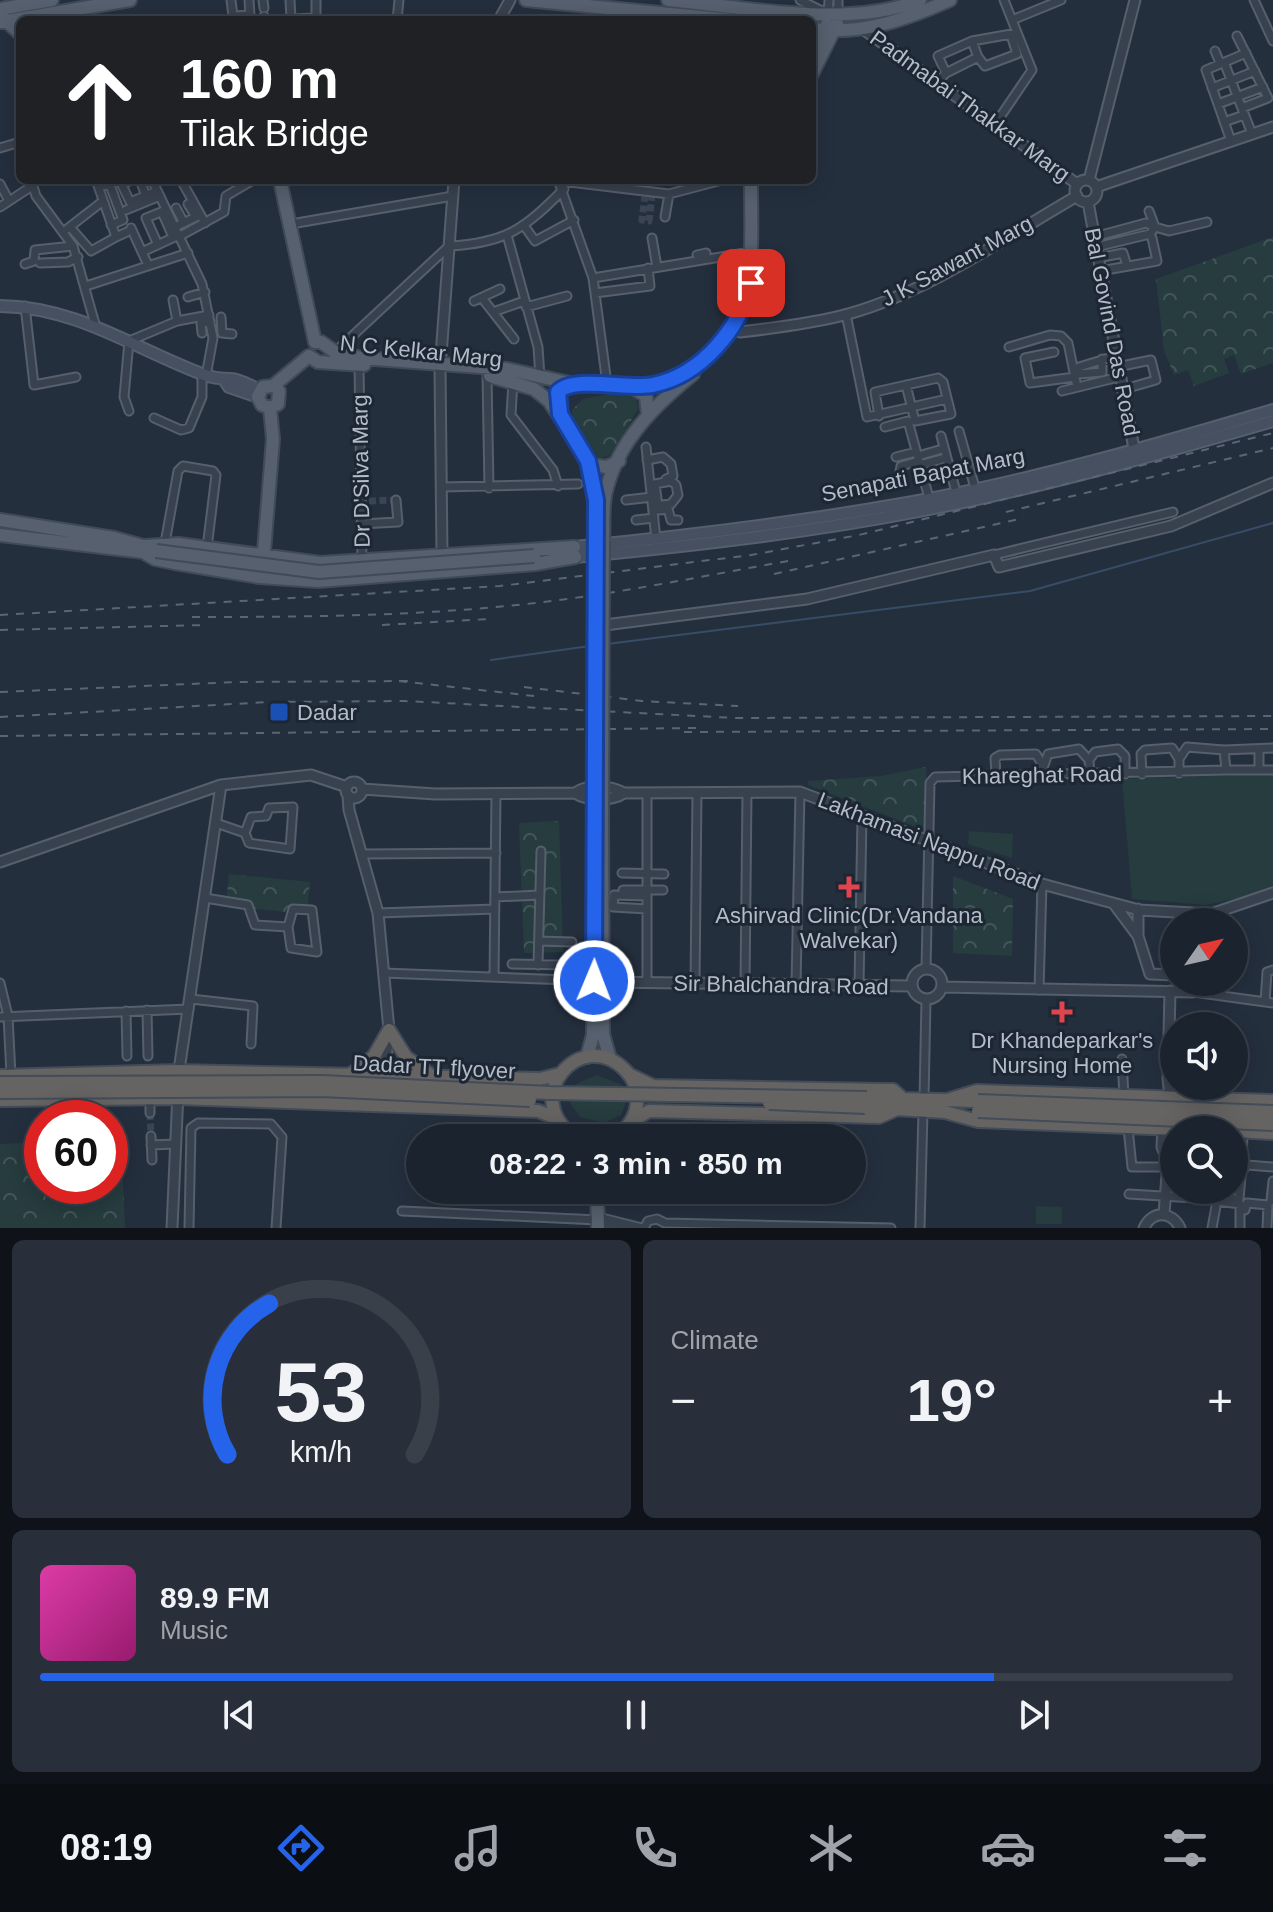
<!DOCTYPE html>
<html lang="en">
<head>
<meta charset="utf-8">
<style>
	body { margin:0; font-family:Arial,sans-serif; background:#282f3a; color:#f1f3f6; height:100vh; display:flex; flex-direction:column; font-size:30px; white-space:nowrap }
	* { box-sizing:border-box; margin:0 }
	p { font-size:26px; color:#a0a4aa }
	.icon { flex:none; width:44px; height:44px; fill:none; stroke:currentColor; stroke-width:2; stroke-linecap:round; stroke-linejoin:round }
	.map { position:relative; height:1228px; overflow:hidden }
	.details { display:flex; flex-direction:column; gap:12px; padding:12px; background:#0f1319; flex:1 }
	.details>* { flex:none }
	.guide { position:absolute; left:16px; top:16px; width:800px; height:168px; border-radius:12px; box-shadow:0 4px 20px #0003,0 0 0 2px #39404a; background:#202124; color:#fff; overflow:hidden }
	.needle { width:52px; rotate:56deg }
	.buttons { position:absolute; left:1160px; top:908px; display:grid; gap:16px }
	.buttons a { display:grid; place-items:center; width:88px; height:88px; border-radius:50%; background:#1b232e; box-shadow:0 4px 20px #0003,0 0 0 2px #39404a; font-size:40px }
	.speed { position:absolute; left:24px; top:1100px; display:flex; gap:16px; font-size:40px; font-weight:700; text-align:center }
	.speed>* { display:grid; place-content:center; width:104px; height:104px; border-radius:50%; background:#1b232e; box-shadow:0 4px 20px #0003,0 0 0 2px #39404a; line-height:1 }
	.speed .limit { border:12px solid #d22; background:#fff; color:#111 }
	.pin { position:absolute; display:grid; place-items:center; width:68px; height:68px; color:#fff; margin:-34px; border-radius:16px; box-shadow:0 4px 12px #0006 }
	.me { position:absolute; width:88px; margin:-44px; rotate:1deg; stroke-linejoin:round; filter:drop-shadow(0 0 6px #0008) }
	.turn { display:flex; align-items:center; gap:28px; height:168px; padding:0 32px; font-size:36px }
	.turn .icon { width:104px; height:104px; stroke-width:2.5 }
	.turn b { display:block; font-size:56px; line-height:68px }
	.big { font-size:60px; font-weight:700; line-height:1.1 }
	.details .card { flex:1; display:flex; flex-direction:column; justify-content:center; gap:12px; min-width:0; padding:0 28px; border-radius:12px; background:#282f3a }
	.details .dial { align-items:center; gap:0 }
	.dial svg { height:208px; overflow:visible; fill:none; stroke:#39404a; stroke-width:7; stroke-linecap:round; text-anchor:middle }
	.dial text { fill:#f1f3f6; stroke:none }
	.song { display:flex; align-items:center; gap:24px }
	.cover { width:96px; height:96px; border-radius:12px; background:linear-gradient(135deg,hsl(320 70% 55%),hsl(320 70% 35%)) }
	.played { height:8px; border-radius:4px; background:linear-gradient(90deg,#2563eb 80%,#39404a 80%) }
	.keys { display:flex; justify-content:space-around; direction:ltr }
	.heat { display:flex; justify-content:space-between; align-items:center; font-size:44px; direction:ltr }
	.details .tiles { flex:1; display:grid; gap:12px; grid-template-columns:1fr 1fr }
	.card:last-child { grid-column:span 2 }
	.trip { position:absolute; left:406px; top:1124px; width:460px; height:80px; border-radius:40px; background:#1b232e; box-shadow:0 4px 20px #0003,0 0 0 2px #39404a; font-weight:700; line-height:80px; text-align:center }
	.tab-bar { display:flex; height:128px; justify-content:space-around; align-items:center; background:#0b0e12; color:#a0a4aa }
	.tab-bar .icon { width:56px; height:56px }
	.tab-bar .selected { color:#2563eb }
	.tab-bar b { font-size:36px; color:#f1f3f6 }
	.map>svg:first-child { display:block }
	.park { fill:url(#park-crowns) }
	.garden { fill:#263c3f }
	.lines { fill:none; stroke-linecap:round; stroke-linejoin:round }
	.stream { stroke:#394c67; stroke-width:2 }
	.minor-tunnel { stroke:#3a4453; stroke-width:7; stroke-dasharray:7 3.5; stroke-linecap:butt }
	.minor-casing { stroke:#565f6c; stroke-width:11 }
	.tertiary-casing { stroke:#565f6c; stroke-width:13 }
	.secondary-casing { stroke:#565f6c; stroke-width:14 }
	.primary-casing { stroke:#414a57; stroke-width:16 }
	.trunk-casing { stroke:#434c59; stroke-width:16 }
	.minor { stroke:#38414e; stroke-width:7 }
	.tertiary { stroke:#38414e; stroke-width:9 }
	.secondary { stroke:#465061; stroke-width:10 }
	.primary { stroke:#56606e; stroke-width:12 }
	.trunk { stroke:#656462; stroke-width:12 }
	.rail { stroke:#5a6575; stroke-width:2; stroke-dasharray:8 8; stroke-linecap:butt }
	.primary-bridge-casing { stroke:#414a57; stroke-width:16; stroke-linecap:butt }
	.trunk-bridge-casing { stroke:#434c59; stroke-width:16; stroke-linecap:butt }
	.primary-bridge { stroke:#56606e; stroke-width:12 }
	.trunk-bridge { stroke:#656462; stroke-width:12 }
	.route-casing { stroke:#184099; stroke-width:20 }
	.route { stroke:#2563eb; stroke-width:14 }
	.transit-dot { fill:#1a4fb4; stroke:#1d2633; stroke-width:3 }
	.health-dot { fill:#e0444e; stroke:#1d2633; stroke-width:3 }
	.labels { text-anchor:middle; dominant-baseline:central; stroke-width:6; stroke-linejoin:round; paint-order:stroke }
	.street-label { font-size:22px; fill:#b4bcc9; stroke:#1d2633 }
	.poi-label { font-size:22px; fill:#b4bcc9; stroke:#1d2633 }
</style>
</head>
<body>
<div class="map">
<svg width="1273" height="1228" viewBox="0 0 1273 1228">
	<defs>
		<pattern id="park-crowns" width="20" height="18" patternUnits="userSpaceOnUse" patternTransform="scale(2)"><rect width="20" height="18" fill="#263c3f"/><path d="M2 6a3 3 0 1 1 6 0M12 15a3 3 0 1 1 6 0" fill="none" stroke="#435659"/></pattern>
	</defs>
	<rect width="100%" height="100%" fill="#242f3e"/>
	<!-- park -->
	<path class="park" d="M1273,237V363L1241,374L1234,355L1224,359L1229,373L1194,386L1188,370L1174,375L1164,350L1156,279Z
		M614,393L635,397L639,408L609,456L599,458L573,421L572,410L583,399Z
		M926,767L927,831L808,785V781L881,776Z
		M559,821L563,952L524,953L519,823Z
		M229,874L310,882L307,914L226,906Z
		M953,876L1013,899L1012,956L953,953Z
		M110,1139H121L125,1228H0V1144L42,1142V1186H110Z"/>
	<!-- garden -->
	<path class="garden" d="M1273,774V891L1206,905L1132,899L1122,779Z
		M969,831L1013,834L1012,858L968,844Z
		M597,1075L622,1085L627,1100L621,1115L604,1123L580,1117L570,1103L576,1084Z
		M1036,1206L1062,1207V1224H1036Z"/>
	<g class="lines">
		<!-- stream -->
		<path class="stream" d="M607,644L1030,591L1273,523
			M491,660L597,645"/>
		<!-- minor-tunnel -->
		<path class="minor-tunnel" d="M645,195L642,220L649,221L652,196
			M369,501L396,500
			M150,1113L151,1136"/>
		<defs>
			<path id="minor" d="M231,0L233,16L250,15L249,0
				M263,0L264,8
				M290,0L291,19
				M316,0V20
				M800,0L828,14L829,0
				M1254,0L1273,41
				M838,13V0
				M264,16V20
				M270,20L316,18
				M397,20L399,0
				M1012,20L1061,0
				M1237,36L1268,98L1242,108
				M1215,51L1220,63
				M978,57L985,66L1017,54L1011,35
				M1224,62L1252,134
				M946,73L938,56L972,41L1017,33
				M936,83L946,73L978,57L972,41
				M1212,88L1255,71
				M1218,104L1263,87
				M1224,122L1244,115
				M996,123L1032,70L1004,0
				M1231,141L1206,70L1246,53
				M0,148L20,142
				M31,180L36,196L73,246L95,324
				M81,180H87
				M96,180L116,237L127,232
				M131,180L122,185L130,202L157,191
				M140,180L146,196
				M152,180L202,284L213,338L206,376
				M181,180L205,223
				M231,180H238
				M558,180L593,278L607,384
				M561,181L669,194L722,180
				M0,184L9,201
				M98,186L110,185L123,220L111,225
				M188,204L196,217
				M0,207L32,186
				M176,208L184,223
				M126,210L160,196
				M1149,211L1155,227L1169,231L1207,222
				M162,212L173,237
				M665,217L669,194
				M291,224L453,196
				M70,227L91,251L116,237
				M175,227L200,215
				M525,227L535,241L574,220
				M131,228L148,265
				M67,229L103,201
				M507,235L538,347L540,377
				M180,236L224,212L226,196L253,180
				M1094,237L1146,223L1155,227L1150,234L1096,247
				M652,238L657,267
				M158,245L146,218L166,210
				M142,252L179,235
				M697,255L706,253
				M1098,258L1123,253L1127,266
				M40,263L68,262L78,257
				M25,264L34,261L35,250L73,246
				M1100,271L1157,261L1152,238
				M593,278L751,252
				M86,286L188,253
				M595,293L650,286L648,268
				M188,297L205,292
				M482,298L514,339
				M173,300L177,321
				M474,301L500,289
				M25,306L34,385L76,377
				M526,307L567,296
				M493,312L524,301
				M846,314L867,417L947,399
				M221,317L222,333L232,334
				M202,333L201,323L210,321
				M1009,347L1050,335L1061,336L1068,343L1077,387
				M335,352L449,246C507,243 525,228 564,189
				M1054,352L1025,358L1030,383L1075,377
				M1102,359V372L1079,374V367L1115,356
				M359,365L362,563
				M1117,367L1151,360L1156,380L1121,390
				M487,375L489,488
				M513,381L511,415L553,470L558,486
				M1062,391L1119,377
				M129,411L124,397L129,341L177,321L209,315
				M879,416L875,392L938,378L943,382L951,414L915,421L906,385
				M154,418L181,430L189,428L202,397V375
				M885,427L908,421L929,498
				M959,431L975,488
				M941,436L956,492
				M646,447L656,539
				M918,456L939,450
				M896,457L916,452
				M647,460L663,457L671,464L673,476L666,479
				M920,465L942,459
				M900,471L901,466L919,461
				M441,487L578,484
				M626,500L652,497
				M653,506L671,504L678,495L676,485L671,481L655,484L658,506
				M659,510L668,509L671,520H678
				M636,520L654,518
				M361,524L398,522L396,500
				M165,543L178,471L183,466L213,471L216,475L207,548
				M994,555L1173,512
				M1043,768L1048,754L1079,749L1089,760
				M1226,770H1273
				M1259,770V749
				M1179,773V759L1187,747L1224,750
				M1142,774L1141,754L1145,750L1172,748L1179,759
				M996,775L995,758L1000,755L1036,754L1042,764
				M1090,775L1089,760L1095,752L1118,749L1125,756V774
				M647,793V983
				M216,823L245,833L249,843L290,849L293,807L269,808L266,816L251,817L245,833
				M363,854L496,853
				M622,873L664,874
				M623,890H663
				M647,896L614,895L613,907L647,909
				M495,897L540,895
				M205,898L248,905L255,925L288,927L291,948L317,952L312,910L293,909L288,927
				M378,913L495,909
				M539,941L572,942
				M512,964L569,965
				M538,965L541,851
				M926,969L930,783L935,777L1226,770L1224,750L1273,748
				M383,973L594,981
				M494,977L496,793
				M0,983L8,1016L11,1075
				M695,983L697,793
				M745,984L747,793
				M796,985L800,792
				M859,986L862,816
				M1039,990L1042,884
				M1193,992L1273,1003
				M191,999L253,1006L251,1044
				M1265,1002L1267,972L1273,970
				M147,1010L148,1056
				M126,1011L127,1056
				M0,1017L189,1009
				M1122,1059L1124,1097
				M150,1098V1113
				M73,1099L74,1118
				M924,1100L926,1000
				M1128,1128L1132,1167H1174
				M151,1136L152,1160
				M151,1145L176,1144
				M1234,1167L1242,1165L1243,1132
				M1244,1169L1247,1165L1273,1167
				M1217,1190L1218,1198L1239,1199L1241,1177L1234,1175
				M1129,1194L1210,1199
				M1271,1201L1273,1181
				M1245,1210L1247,1203L1268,1205L1267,1228
				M402,1211L598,1220
				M598,1217L642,1228
				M598,1224L625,1225
				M189,1228L191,1128L198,1123L271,1124L282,1137L276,1228
				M644,1228L648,1221L657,1219L665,1223L891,1228
				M920,1228L923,1111
				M1212,1228L1217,1201L1240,1204V1228"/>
			<path id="tertiary" d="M499,20L510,0
				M863,29L1077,184
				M1089,180L1135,0
				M1075 191a11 11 0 1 1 22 0a11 11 0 1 1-22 0Z
				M1096,187L1273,127
				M1088,202L1135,454
				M740,332C775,328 815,323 848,314C930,291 1004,238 1077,196
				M442,554L440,369L454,180
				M597,626L807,599L994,555L999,567L1171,526L1273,483
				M346 790a8 8 0 1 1 16 0a8 8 0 1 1-16 0Z
				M362,789L435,794L575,793C588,784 610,785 624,793L800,792L1042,884L1139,910L1211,914L1273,893
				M575,793C587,801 612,801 624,793
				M348,795L349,810L378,913L389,1030L384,1079
				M0,862L221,785L311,775L347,787
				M1114,904L1138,936
				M1138,909V936L1150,974
				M912 984a15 15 0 1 1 30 0a15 15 0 1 1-30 0Z
				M1150,974L1174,975
				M602,982L911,986
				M942,987L1193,992L1198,982
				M1170,991L1168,1079L1171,1104
				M178,1077L221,785
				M1163,1126L1162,1147L1166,1157
				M1164,1214L1171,1122
				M172,1228L178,1092
				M1144,1228C1152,1210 1172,1211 1180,1228"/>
			<path id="secondary" d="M0,306C77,307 133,348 202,374C212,378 221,379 231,379C240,379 252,387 260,390
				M225,381L229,387L258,397
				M574,547C688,536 801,522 913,502C1034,480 1155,445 1273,410
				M575,557C690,546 805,533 919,511C1039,488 1156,455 1273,421"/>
			<path id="primary" d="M526,0L732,20
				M668,0C744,7 849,29 920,0
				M0,9L52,0
				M2,17L20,34
				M0,22L130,0
				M812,29C862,35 905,20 950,0
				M812,55L827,25
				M812,74L837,24
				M280,180L315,342
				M315,342H321L335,352L362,358L507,369L569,383L652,385C763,348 751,276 751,180
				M309,356L318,362L364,365
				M490,376L534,389L549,401L592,465L607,467L619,461
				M273,386L309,356
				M630,386L646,396L648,415
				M270,408L262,405L258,397L263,387L273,386
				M270,408L278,404L279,391
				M588,461L596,500L597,525
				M0,520L114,538L150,548
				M0,535L144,552
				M603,541C604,525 602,507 606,491C618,441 655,405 693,374
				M145,546L178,544L320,563L574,547
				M143,552L155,559L175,563L259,577L318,581L535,564L575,557
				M263,564L273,439L270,408
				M596,630L597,614
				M602,821L603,1034L610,1059
				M587,1057L593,1035L594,965
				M597,1190L598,1228"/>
			<path id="trunk" d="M389,1030L406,1057L432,1076
				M350,1075L374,1056L389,1030
				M630,1075L653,1086L884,1090H893L903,1099
				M0,1076L178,1071L540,1079L560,1074
				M867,1098L978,1101
				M0,1100L178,1098L538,1111L556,1118
				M944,1101L977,1091L1273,1101
				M865,1107L945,1112L978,1121L1201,1130
				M631,1122L649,1111L879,1117L895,1110
				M1234,1131L1273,1133
				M577,1138C516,1099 582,1025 625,1070C632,1077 637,1087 637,1097C638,1115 628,1129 613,1138"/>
		</defs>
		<!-- minor casing -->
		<use href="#minor" class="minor-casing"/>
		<!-- tertiary casing -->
		<use href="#tertiary" class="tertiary-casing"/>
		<!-- secondary casing -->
		<use href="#secondary" class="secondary-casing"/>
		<!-- primary casing -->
		<use href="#primary" class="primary-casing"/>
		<!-- trunk casing -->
		<use href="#trunk" class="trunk-casing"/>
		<!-- minor -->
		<use href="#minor" class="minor"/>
		<!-- tertiary -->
		<use href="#tertiary" class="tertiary"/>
		<!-- secondary -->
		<use href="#secondary" class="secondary"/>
		<!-- primary -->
		<use href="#primary" class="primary"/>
		<!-- trunk -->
		<use href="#trunk" class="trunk"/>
		<!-- rail -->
		<path class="rail" d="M1006,512L1273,448
			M774,574L1024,518
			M0,615L500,586L751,555L859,535L1273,433
			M192,617C317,617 443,616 567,599C641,589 714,574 788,561
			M382,625L489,619
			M0,630L206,625
			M399,681L534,696
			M524,687L642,701L738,706
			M0,692L238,682L408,681
			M0,717L269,702L405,701L735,718L1273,716
			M684,732L1273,729
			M0,736L696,728"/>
		<defs>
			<path id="primary-bridge" d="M156,551L319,572L534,556
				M602,821L603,541"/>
			<path id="trunk-bridge" d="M0,1083L322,1082L550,1093L867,1098
				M0,1092L322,1090L530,1100
				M978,1101L1273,1112
				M769,1103L865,1107
				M978,1111L1273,1124"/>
		</defs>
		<!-- primary-bridge casing -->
		<use href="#primary-bridge" class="primary-bridge-casing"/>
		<!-- trunk-bridge casing -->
		<use href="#trunk-bridge" class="trunk-bridge-casing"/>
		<!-- primary-bridge -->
		<use href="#primary-bridge" class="primary-bridge"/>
		<!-- trunk-bridge -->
		<use href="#trunk-bridge" class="trunk-bridge"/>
	</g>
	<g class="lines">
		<defs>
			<path id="route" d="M594,981L596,500L588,461L560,414L558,392C573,375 629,390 653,385C702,375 740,328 751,283"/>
		</defs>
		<!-- route casing -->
		<use href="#route" class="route-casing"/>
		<!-- route -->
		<use href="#route" class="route"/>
	</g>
	<!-- markers -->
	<rect class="transit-dot" x="269" y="702" width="20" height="20" rx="4"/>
	<g class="health-dot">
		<path d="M845 875h8v8h8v8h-8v8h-8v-8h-8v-8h8z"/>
		<path d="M1058 1000h8v8h8v8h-8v8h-8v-8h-8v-8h8z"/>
	</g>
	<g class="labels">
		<!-- street labels -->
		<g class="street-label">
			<text transform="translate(970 106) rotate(36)">Padmabai Thakkar Marg</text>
			<text transform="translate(957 261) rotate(-28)">J K Sawant Marg</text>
			<text transform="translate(1112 332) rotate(79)">Bal Govind Das Road</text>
			<text transform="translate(421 351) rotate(6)">N C Kelkar Marg</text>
			<text transform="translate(361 471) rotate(-91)">Dr D'Silva Marg</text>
			<text transform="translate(923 475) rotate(-11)">Senapati Bapat Marg</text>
			<text transform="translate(1042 775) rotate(-1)">Khareghat Road</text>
			<text transform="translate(929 841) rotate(21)">Lakhamasi Nappu Road</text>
			<text transform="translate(781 985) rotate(1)">Sir Bhalchandra Road</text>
			<text transform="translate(434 1067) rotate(3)">Dadar TT flyover</text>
		</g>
		<!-- poi labels -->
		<g class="poi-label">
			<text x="297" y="712" text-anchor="start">Dadar</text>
			<text x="849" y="915">Ashirvad Clinic(Dr.Vandana<tspan x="849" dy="25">Walvekar)</tspan></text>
			<text x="1062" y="1040">Dr Khandeparkar's<tspan x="1062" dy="25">Nursing Home</tspan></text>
		</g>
	</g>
</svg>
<div class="buttons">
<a><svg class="needle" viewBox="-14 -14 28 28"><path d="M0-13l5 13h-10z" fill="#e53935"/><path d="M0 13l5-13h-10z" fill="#a0a4aa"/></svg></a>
<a><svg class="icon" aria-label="sound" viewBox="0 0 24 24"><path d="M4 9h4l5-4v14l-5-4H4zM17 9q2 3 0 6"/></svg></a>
<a><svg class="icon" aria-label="search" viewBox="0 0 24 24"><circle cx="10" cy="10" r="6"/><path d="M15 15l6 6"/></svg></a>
</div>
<div class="speed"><div class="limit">60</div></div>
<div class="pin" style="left:751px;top:283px;background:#d93025"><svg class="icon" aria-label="arrive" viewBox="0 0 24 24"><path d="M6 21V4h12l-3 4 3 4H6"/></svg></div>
<svg class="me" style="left:594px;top:981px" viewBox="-20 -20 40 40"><circle r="17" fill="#2563eb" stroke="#fff" stroke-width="3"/><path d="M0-11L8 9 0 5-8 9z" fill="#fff"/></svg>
<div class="trip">08:22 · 3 min · 850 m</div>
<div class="guide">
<div class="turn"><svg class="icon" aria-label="ahead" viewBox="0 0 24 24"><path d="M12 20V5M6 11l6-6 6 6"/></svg><div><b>160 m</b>Tilak Bridge</div></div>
</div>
</div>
<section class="details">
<div class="tiles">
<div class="card dial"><svg viewBox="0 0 100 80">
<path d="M14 69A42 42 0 1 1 86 69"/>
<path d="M14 69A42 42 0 0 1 30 11" stroke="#2563eb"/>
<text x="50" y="56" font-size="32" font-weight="700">53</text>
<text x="50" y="72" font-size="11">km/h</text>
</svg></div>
<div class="card"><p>Climate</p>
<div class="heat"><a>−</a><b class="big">19°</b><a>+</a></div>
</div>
<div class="card">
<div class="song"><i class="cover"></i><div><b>89.9 FM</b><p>Music</p></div></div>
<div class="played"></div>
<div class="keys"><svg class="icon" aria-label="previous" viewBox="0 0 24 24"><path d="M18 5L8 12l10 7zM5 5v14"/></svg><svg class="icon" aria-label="pause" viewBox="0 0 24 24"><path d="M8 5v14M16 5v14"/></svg><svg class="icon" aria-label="next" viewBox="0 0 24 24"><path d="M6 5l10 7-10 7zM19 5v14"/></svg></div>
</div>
</div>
</section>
<nav class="tab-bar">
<b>08:19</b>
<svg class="icon selected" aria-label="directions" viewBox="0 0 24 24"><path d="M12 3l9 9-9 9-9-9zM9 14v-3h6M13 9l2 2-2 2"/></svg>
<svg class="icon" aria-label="music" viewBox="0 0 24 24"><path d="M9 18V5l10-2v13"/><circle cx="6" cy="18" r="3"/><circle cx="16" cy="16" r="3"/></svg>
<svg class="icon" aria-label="phone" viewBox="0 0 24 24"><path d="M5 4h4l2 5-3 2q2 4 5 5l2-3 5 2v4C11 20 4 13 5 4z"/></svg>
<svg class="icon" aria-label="climate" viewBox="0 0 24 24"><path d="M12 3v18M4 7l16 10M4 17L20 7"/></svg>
<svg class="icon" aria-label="car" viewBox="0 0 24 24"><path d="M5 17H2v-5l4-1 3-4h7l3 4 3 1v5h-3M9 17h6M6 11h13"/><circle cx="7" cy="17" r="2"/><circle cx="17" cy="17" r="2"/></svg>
<svg class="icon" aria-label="filters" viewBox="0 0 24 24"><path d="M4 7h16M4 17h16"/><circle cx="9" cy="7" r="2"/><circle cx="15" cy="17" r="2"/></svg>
</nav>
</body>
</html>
